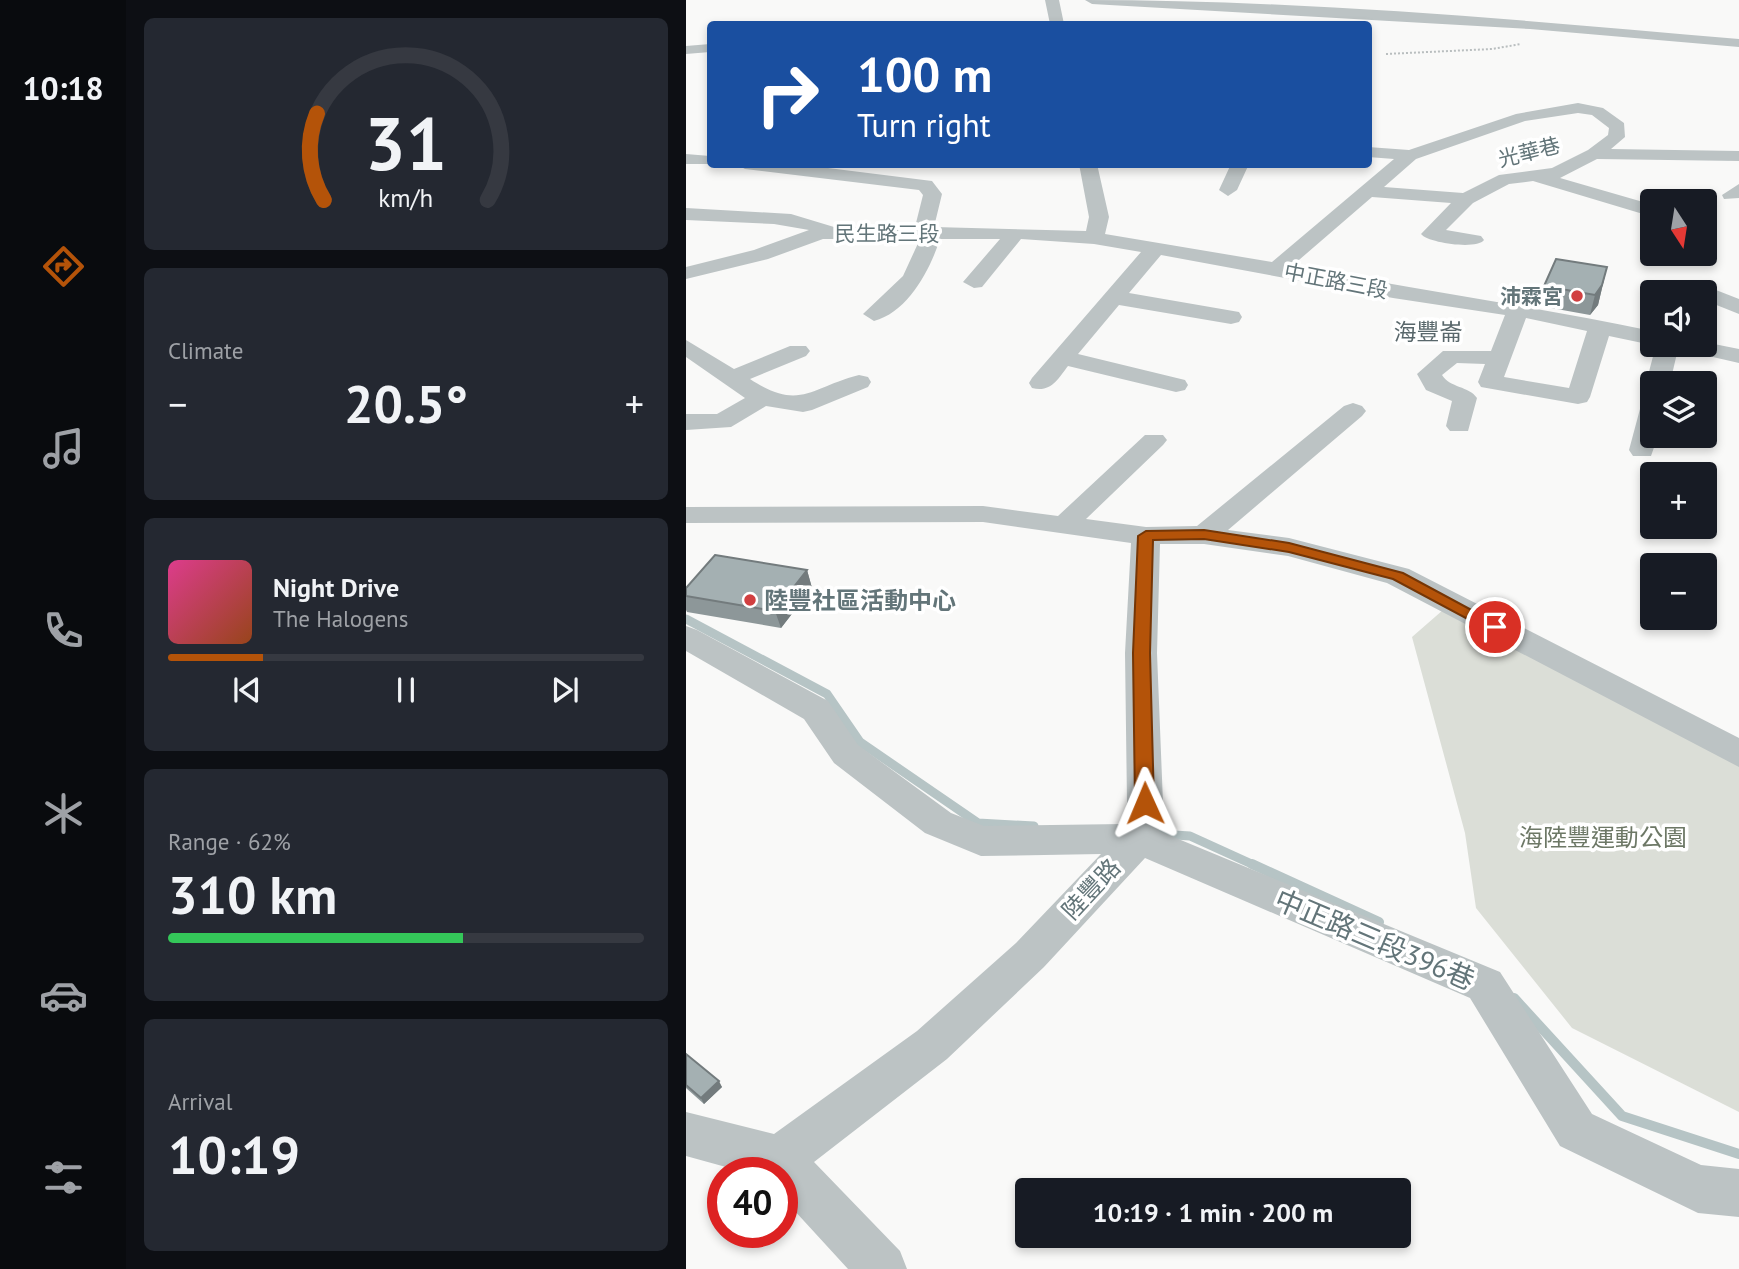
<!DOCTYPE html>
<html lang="en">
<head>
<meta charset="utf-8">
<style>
	body { margin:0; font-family:"PT Sans","Noto Sans TC",sans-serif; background:#242831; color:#f1f3f6; height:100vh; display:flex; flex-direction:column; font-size:26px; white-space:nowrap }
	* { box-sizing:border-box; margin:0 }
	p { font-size:23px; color:#9ea1a6 }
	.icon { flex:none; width:38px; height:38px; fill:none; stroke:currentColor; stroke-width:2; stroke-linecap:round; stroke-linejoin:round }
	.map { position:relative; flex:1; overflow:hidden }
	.details { display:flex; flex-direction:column; gap:18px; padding:18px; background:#0d0f14; width:560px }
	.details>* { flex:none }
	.hud { position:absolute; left:21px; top:21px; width:665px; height:147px; border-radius:7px; box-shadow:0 4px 10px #0003; background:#1a4fa0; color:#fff; overflow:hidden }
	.needle { width:46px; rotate:168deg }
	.tools { position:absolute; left:954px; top:189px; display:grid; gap:14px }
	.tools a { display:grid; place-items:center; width:77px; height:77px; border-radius:7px; background:#171b24; box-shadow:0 4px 10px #0003; font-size:35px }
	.speed { position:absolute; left:21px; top:1157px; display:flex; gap:14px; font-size:35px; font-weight:700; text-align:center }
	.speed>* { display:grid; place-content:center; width:91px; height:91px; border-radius:50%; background:#171b24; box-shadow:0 4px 10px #0003; line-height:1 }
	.speed .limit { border:10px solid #d22; background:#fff; color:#111 }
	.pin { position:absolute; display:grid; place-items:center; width:60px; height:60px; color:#fff; margin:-30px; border:4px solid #fff; border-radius:50%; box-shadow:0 2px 7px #0007 }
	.me { position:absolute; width:77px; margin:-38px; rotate:359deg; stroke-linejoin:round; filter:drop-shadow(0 0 5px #0008) }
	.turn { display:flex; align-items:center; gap:24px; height:147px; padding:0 35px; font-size:32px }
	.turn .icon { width:91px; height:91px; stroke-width:2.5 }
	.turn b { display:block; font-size:49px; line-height:60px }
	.big { font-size:52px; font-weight:600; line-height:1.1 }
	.details .widget { flex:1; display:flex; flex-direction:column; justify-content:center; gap:10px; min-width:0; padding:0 24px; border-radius:10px; background:#242831 }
	.details .dial { align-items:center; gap:0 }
	.dial svg { height:182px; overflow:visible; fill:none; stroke:#363941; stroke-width:7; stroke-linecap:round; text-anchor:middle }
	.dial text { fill:#f1f3f6; stroke:none }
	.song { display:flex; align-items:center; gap:21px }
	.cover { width:84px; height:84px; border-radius:10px; background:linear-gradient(135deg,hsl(330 70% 55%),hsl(20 70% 35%)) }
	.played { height:7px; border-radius:4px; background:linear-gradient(90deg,#b45309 20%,#363941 20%) }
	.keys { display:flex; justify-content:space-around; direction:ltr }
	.heat { display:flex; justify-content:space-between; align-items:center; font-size:38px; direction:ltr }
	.charge { height:10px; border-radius:5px; background:linear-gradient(90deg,#34c759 62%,#363941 0) }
	.trip { position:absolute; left:329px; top:1178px; width:396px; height:70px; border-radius:7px; background:#171b24; box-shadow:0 4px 10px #0003; font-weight:600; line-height:70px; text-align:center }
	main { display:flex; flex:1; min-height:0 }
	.tabs { display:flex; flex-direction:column; width:126px; justify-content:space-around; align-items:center; background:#090b0e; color:#9ea1a6 }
	.tabs .icon { width:49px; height:49px }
	.tabs .selected { color:#b45309 }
	.tabs b { font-size:32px; color:#f1f3f6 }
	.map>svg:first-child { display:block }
	.green { fill:#dbded7 }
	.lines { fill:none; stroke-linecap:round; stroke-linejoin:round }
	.stream-far1 { stroke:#b6c4c5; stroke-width:9 }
	.stream { stroke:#b6c4c5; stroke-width:10 }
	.path { stroke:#b9bebf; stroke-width:2; stroke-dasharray:2 2; stroke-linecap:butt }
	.minor { fill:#bcc3c4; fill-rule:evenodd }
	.wall { fill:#8d9799 }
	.shaded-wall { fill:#737b7d }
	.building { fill:#a4b0b2; stroke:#737b7d; stroke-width:2 }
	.route { fill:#b45309; stroke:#753606; stroke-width:2 }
	.poi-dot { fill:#d13f40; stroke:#fff; stroke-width:2.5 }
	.labels { text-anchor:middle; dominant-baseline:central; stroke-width:7; stroke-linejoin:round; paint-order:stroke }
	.far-street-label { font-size:21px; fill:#637579; stroke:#fff }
	.far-poi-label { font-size:21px; font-weight:bold; fill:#637579; stroke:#fff; text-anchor:end }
	.far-quarter-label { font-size:23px; fill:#59676b; stroke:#fff }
	.poi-label { font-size:24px; font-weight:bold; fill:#637579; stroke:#fff; text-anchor:start }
	.park-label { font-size:24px; fill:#6d7866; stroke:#fff }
	.street-label { font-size:24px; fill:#637579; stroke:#fff }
	.near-street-label { font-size:28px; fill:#637579; stroke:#fff }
</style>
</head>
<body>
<main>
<nav class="tabs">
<b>10:18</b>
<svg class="icon selected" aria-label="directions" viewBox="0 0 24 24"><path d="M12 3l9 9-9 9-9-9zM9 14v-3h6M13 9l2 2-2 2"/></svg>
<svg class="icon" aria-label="music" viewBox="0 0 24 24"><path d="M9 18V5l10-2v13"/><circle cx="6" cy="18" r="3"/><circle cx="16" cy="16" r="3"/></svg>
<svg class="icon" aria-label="phone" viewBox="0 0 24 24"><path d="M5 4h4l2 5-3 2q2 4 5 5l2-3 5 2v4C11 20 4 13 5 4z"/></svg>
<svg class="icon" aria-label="climate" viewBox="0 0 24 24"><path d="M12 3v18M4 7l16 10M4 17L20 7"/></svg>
<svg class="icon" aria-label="car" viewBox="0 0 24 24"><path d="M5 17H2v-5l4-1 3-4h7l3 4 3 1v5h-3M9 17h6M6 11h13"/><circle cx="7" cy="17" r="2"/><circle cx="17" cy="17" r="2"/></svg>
<svg class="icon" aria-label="filters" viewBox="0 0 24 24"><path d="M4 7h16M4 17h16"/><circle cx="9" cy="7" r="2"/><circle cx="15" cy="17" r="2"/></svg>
</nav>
<section class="details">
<div class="widget dial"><svg viewBox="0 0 100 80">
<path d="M14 69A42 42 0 1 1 86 69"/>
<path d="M14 69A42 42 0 0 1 11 31" stroke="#b45309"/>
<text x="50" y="56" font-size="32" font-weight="700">31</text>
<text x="50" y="72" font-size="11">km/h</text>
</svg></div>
<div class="widget"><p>Climate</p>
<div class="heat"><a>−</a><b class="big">20.5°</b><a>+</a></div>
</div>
<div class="widget">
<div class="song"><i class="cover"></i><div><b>Night Drive</b><p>The Halogens</p></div></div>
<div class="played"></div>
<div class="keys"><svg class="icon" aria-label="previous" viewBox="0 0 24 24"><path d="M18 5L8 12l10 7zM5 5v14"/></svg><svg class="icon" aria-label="pause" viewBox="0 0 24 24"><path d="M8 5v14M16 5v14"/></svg><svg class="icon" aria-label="next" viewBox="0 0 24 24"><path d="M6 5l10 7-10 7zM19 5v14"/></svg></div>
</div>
<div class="widget"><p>Range · 62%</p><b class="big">310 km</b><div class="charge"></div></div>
<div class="widget"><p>Arrival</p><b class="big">10:19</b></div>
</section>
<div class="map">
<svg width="1053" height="1269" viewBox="0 0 1053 1269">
	<rect width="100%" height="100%" fill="#f9f9f8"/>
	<!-- green -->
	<path class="green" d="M765,603L1053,757V1112L886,1028L790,908L779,833L726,637Z"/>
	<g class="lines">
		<!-- stream-far1 -->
		<path class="stream-far1" d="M0,619L141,694L174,742L292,823L348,826
			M473,834L504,836L570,866"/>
		<!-- stream -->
		<path class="stream" d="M566,864L693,922
			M828,998L936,1116L1053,1154"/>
		<!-- path -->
		<path class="path" d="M700,54L806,49L835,44"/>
		<!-- minor -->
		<path class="minor" d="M359,0H373L378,24H364Z
			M399,0C617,0 836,20 1053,39V47L844,29L406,4Z
			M24,44V52L0,54V46Z
			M892,103L917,108L938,123L939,137L925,149L1053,151V161L911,159L874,178L964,204L966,209L957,214L847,181L823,184L787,203L760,230L795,236L798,240C791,250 742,243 735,234L765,203L686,197L606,266C726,289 846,306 966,331V345L923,336L904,397L901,402L892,404L795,387L792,382L799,364L771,363L756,375C764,388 783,386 791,398L782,431H764L760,426L766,401L740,390L731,374L757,351H805L819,315L707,298L475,255L443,293L553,312L556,317L553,322L545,324L433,305L392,354L499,380L502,385L499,390L490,392L382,366C372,379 365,393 346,388L343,383L346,378L455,252L408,244L335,239L296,287L288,288L277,282L314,239H254C244,270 222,312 188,321L177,314L217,276L234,239H137L82,259L0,279V267L68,250L123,230L88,224L0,220V208L105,214L148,227H229L237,195L233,190L59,169L50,164H110L246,181L256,194L248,227L400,231L403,217L393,164H411L423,217L419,234L586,262L708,159L682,157V147L723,150L830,114ZM892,113L906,115L923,128L922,135L902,150L866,168L813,175L777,193L698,187L730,159L839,121ZM840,318L901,331L883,388L818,377Z
			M0,154L24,156V164H30H0Z
			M545,164H563L551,190L542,196L533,190Z
			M1053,184V198L1038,199L1036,195Z
			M1012,283L1053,299V314L1018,300V292H1004L1001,289L1004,284Z
			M0,340L48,369L104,346H120L124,351L120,356L64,379C114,412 125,387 173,375L182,377L185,382L182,387L126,410L117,412L80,406L45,427L0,430V414H31L59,398L0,357Z
			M1018,342L1053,349V363L992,349L984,383H966V389L963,388L960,383L970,345H1018Z
			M966,402V436H972L965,456H947L943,450L954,409L957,404Z
			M667,403L676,406L680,411L676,416L542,530L603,538L723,569L1053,738V767L701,583L602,556L518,544H474L471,653L477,803L473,831L814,972L906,1114L1015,1165L1053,1169V1217L1012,1213L874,1146L784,998L459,858L358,967L261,1059L128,1162L214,1251L221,1269H162L96,1197V1172H58L0,1156V1112L88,1134L231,1031L330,943L415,854L295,856L239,833L148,763L118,719L0,651V626L11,630L142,701L172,745L265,813L298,826L437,824L441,803L439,653L445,543L297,522L0,523V507L297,506L372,516L459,435H477L481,440L477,445L400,519L460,527L511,526L658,406Z"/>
	</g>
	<!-- wall -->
	<path class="wall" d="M921,267L912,305L904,315L854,306L858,286Z
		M121,570L126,588L95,628L1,612L0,610V588Z
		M0,1054L36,1087L18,1104L0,1088Z"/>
	<!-- shaded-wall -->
	<path class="shaded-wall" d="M921,267L912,305L904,315L909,295Z
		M121,570L126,588L95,628L89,611Z
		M33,1081L36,1087L18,1104L15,1098Z"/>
	<!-- building -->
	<path class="building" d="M870,259L921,267L916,285L909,295L858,286Z
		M29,555L121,570L89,611L0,596V588Z
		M0,1054L33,1081L15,1098L0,1085Z"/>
	<!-- route -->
	<path class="route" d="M518,530L603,543L717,573L817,627L815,631H804L707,579L603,552L518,539L467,540L464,653L468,803L459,810L452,808L449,803L447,653L452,536L460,531Z"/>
	<!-- markers -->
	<g class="poi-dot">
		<circle cx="891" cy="296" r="7"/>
		<circle cx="64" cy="600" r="7"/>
	</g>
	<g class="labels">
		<!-- far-street labels -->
		<g class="far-street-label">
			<text transform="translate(843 152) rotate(-14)">光華巷</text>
			<text x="201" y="233">民生路三段</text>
			<text transform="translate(650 281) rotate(11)">中正路三段</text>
		</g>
		<!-- far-poi labels -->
		<g class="far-poi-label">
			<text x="877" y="296">沛霖宮</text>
		</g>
		<!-- far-quarter labels -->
		<g class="far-quarter-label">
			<text x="742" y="331">海豐崙</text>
		</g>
		<!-- poi labels -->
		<g class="poi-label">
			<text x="78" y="600">陸豐社區活動中心</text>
		</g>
		<!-- park labels -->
		<g class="park-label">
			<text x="917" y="837">海陸豐運動公園</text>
		</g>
		<!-- street labels -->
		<g class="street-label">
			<text transform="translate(405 889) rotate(-47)">陸豐路</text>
		</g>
		<!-- near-street labels -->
		<g class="near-street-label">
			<text transform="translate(689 939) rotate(23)">中正路三段396巷</text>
		</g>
	</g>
</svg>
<div class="tools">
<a><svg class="needle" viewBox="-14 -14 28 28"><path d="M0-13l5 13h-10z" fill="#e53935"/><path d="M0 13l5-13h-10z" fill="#9ea1a6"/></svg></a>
<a><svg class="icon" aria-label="sound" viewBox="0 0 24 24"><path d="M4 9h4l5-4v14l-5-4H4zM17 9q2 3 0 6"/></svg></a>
<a><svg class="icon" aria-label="layers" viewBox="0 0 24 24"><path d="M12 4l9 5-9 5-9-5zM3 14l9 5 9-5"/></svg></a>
<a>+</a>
<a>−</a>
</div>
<div class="speed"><div class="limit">40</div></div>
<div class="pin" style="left:809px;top:627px;background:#d93025"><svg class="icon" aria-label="arrive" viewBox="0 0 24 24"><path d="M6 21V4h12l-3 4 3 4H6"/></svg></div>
<svg class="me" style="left:459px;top:803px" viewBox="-20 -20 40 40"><path d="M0-17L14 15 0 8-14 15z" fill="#b45309" stroke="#fff" stroke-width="4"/></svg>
<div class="trip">10:19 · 1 min · 200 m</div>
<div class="hud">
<div class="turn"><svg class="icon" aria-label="right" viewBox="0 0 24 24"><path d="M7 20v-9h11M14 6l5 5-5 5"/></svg><div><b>100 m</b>Turn right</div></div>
</div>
</div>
</main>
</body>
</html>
